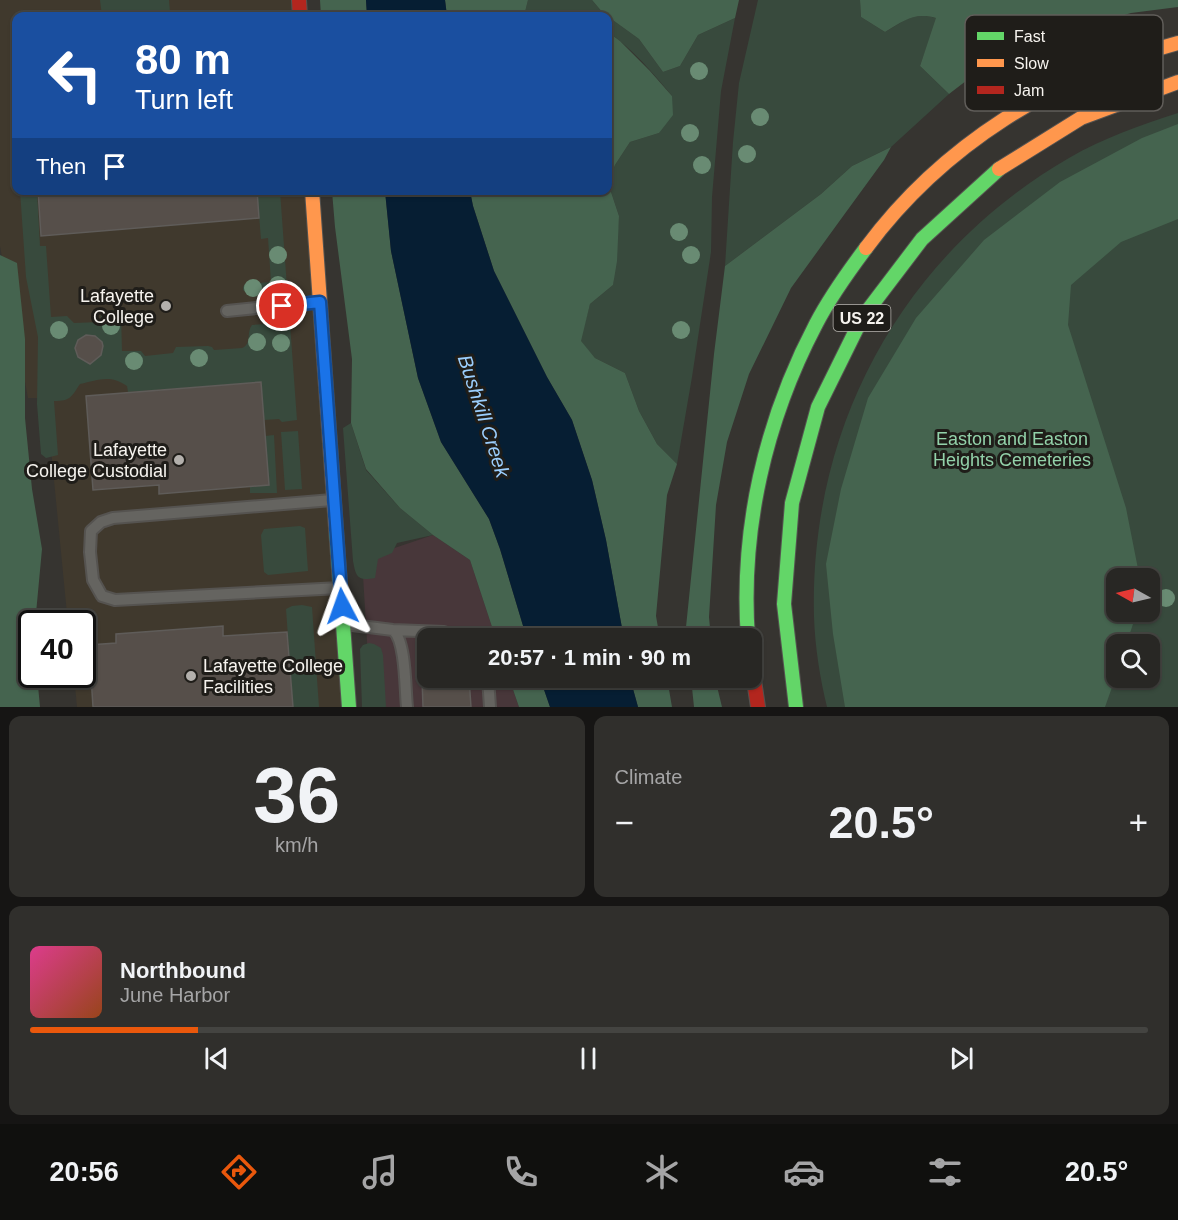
<!DOCTYPE html>
<html lang="en">
<head>
<meta charset="utf-8">
<style>
	body { margin:0; font-family:Arial,sans-serif; background:#302f2c; color:#f1f3f6; height:100vh; display:flex; flex-direction:column; font-size:22px; white-space:nowrap }
	* { box-sizing:border-box; margin:0 }
	p { font-size:20px; color:#a5a5a6 }
	.icon { flex:none; width:33px; height:33px; fill:none; stroke:currentColor; stroke-width:2; stroke-linecap:round; stroke-linejoin:round }
	.map { position:relative; height:707px; overflow:hidden }
	.drawer { display:flex; flex-direction:column; gap:9px; padding:9px; background:#161514; flex:1 }
	.drawer>* { flex:none }
	.guide { position:absolute; left:12px; top:12px; width:600px; height:183px; border-radius:12px; box-shadow:0 2px 4px #0004,0 0 0 2px #444441; background:#1a4fa0; color:#fff; overflow:hidden }
	.needle { width:39px; rotate:278deg }
	.buttons { position:absolute; left:1106px; top:568px; display:grid; gap:12px }
	.buttons a { display:grid; place-items:center; width:54px; height:54px; border-radius:12px; background:#282724; box-shadow:0 2px 4px #0004,0 0 0 2px #444441; font-size:30px }
	.speed { position:absolute; left:18px; top:610px; display:flex; gap:12px; font-size:30px; font-weight:700; text-align:center }
	.speed>* { display:grid; place-content:center; width:78px; height:78px; border-radius:50%; background:#282724; box-shadow:0 2px 4px #0004,0 0 0 2px #444441; line-height:1 }
	.speed .limit { border:3px solid #111; border-radius:9px; background:#fff; color:#111 }
	.pin { position:absolute; display:grid; place-items:center; width:51px; height:51px; color:#fff; margin:-26px; border:3px solid #fff; border-radius:50%; box-shadow:0 2px 6px #0007 }
	.me { position:absolute; width:66px; margin:-33px; rotate:356deg; stroke-linejoin:round; filter:drop-shadow(0 0 4px #0008) }
	.turn { display:flex; align-items:center; gap:21px; height:126px; padding:0 24px; font-size:27px }
	.turn .icon { width:78px; height:78px; stroke-width:2.5 }
	.turn b { display:block; font-size:42px; line-height:51px }
	.then { display:flex; align-items:center; height:57px; padding:0 24px; background:#0003; gap:12px; font-size:22px }
	.big { font-size:45px; font-weight:800; line-height:1.1 }
	.drawer .tile { flex:1; display:flex; flex-direction:column; justify-content:center; gap:9px; min-width:0; padding:0 21px; border-radius:12px; background:#302f2c }
	.drawer .dial { align-items:center; gap:0 }
	.dial b { font-size:78px; line-height:1 }
	.song { display:flex; align-items:center; gap:18px }
	.cover { width:72px; height:72px; border-radius:9px; background:linear-gradient(135deg,hsl(330 70% 55%),hsl(20 70% 35%)) }
	.played { height:6px; border-radius:3px; background:linear-gradient(90deg,#ea580c 15%,#444441 15%) }
	.keys { display:flex; justify-content:space-around; direction:ltr }
	.heat { display:flex; justify-content:space-between; align-items:center; font-size:33px; direction:ltr }
	.drawer .tiles { flex:1; display:grid; gap:9px; grid-template-columns:1fr 1fr }
	.tile:last-child { grid-column:span 2 }
	.trip { position:absolute; left:417px; top:628px; width:345px; height:60px; border-radius:12px; background:#282724; box-shadow:0 2px 4px #0004,0 0 0 2px #444441; font-weight:800; line-height:60px; text-align:center }
	.menu { display:flex; height:96px; justify-content:space-around; align-items:center; background:#10100e; color:#a5a5a6 }
	.menu .icon { width:42px; height:42px }
	.menu .selected { color:#ea580c }
	.menu b { font-size:27px; color:#f1f3f6 }
	.map>svg:first-child { display:block }
	.industrial { fill:#48373a }
	.built { fill:#40392d }
	.green { fill:#384a3d; fill-rule:evenodd }
	.forest { fill:#45644f }
	.water { fill:#061e33 }
	.building { fill:#564f4a; stroke:#5f5c59; stroke-width:1.5 }
	.lines { fill:none; stroke-linecap:round; stroke-linejoin:round }
	.lane-casing { stroke:#555350; stroke-width:14 }
	.fast-casing { stroke:#555350; stroke-width:16 }
	.slow-casing { stroke:#555350; stroke-width:16 }
	.jam-casing { stroke:#555350; stroke-width:16 }
	.lane { stroke:#656460; stroke-width:10 }
	.fast { stroke:#63d668; stroke-width:14 }
	.slow { stroke:#ff974d; stroke-width:14 }
	.jam { stroke:#b3261e; stroke-width:14 }
	.tree { fill:#698b73 }
	.route-casing { stroke:#114b97; stroke-width:15 }
	.route { stroke:#1a73e8; stroke-width:10 }
	.poi-dot { fill:#b3b0ac; stroke:#1f1d19; stroke-width:2 }
	.labels { text-anchor:middle; dominant-baseline:central; stroke-width:6; stroke-linejoin:round; paint-order:stroke }
	.shield { fill:#1f1d19; stroke:#b6b3ae; stroke-width:1.5 }
	.shield-label { font-size:16px; font-weight:bold; fill:#f6f3ee }
	.poi-label { font-size:18px; fill:#f6f3ee; stroke:#1f1d19; text-anchor:end }
	.park-label { font-size:18px; fill:#93d2aa; stroke:#1f1d19 }
	.water-label { font-size:20px; font-style:italic; fill:#9bcefd; stroke:#1f1d19 }
	.key { fill:#1f1d19; stroke:#605d59; stroke-width:1.5 }
	.key-label { font-size:16px; fill:#f6f3ee }
</style>
</head>
<body>
<div class="map">
<svg width="1178" height="707" viewBox="0 0 1178 707">
	<rect width="100%" height="100%" fill="#363430"/>
	<!-- industrial -->
	<path class="industrial" d="M433,535L470,560L496,639H428V678H509L519,707H371L362,559Z"/>
	<!-- built -->
	<path class="built" d="M0,0H301L302,16H16V190L312,191L349,707H77L74,675H82V624H68L46,398H28L0,246Z"/>
	<!-- green -->
	<path class="green" d="M100,0H169L170,12L102,16Z
		M528,0H592L603,13L639,39L663,72L680,66L698,35L735,18L721,91L712,197L711,252L692,377L677,464L657,444L639,411L625,373L595,358L580,341L590,304L613,285L619,216L608,183L615,165L630,142L659,133L672,96C653,73 633,49 608,32V16H578L556,11L552,16H524Z
		M758,0H860L861,17L885,32C905,20 913,12 937,18L920,66L949,94L891,147L852,166L821,194L725,266L733,142L739,83Z
		M1178,113V707H827C820,678 815,647 814,617C809,426 903,254 1069,158C1103,138 1141,125 1178,113ZM1116,579H1149V612H1116ZM1116,645H1149V678H1116Z
		M20,191H37L40,246H46L51,317L67,316L74,323L100,322L101,314L104,311L117,310L121,314L122,351H141L145,356L173,353L176,347L208,346L212,347L214,350L242,348C252,344 246,333 252,325L281,323L290,324L297,420L282,422L279,419L264,420L261,382L128,392L127,386C110,374 98,380 80,384C71,397 71,401 54,401L58,455L46,458L41,454L37,404L38,337L26,277Z
		M257,191H280L287,287L282,290L246,292L243,290V287L245,284L271,282L268,238L261,239Z
		M351,423L366,470L400,508L433,535L397,543L392,553L378,559L375,578C358,581 356,578 353,561L343,428Z
		M298,431L302,489L285,490L281,432Z
		M274,435L277,493H250V487L269,485L265,436Z
		M300,526L305,528L308,571L268,575L264,572L261,535L264,529Z
		M302,605L312,607L319,707H293L286,609L292,606Z
		M369,643L374,644L381,648L383,655L386,707H362L360,649L363,645Z"/>
	<!-- forest -->
	<path class="forest" d="M320,0H366L367,16H321Z
		M445,0H528L524,16H447Z
		M592,0H739L735,18L698,35L680,66L663,72L639,39L603,13Z
		M860,0H1178V7L1131,13L1053,37L975,74L949,94L920,66L936,18C914,12 904,21 885,32L861,17Z
		M608,32L620,41L650,71L672,96L673,115L659,133L630,142L615,165L608,183L619,216L617,261L613,285L590,304L581,341L595,358L625,373L639,411L657,444L677,464L667,495L656,616L660,639H624L606,540L592,480L572,420L547,377L494,271L473,206L470,191L608,190Z
		M1178,124V219L1121,242L1071,285L1068,325L1126,508L1140,579H1116V612H1137L1126,645H1116V676L1105,707H845L833,634L826,564L841,489L868,398L916,318L984,240L1060,182L1142,138Z
		M891,147L884,160L841,219L791,288L749,374L727,442L716,505L709,617L711,639H688L686,627L714,354L725,266L821,194L852,166Z
		M332,191H385L391,251L418,378L441,442L489,519L500,549L527,639H496L470,560L433,535L400,508L366,469L351,423L352,359L335,227Z
		M0,255L17,263L25,339V418L32,489L42,549L35,624H32V675H37L40,707H0Z
		M509,678H540L550,707H519Z
		M630,678H667L672,707H638Z
		M691,678H715L722,707H694Z"/>
	<!-- water -->
	<path class="water" d="M366,0H445L447,16H367Z
		M385,191H470L473,206L494,271L547,377L572,420L592,480L606,540L624,639H527L500,549L489,519L441,442L418,378L391,251Z
		M540,678H630L638,707H550Z"/>
	<!-- building -->
	<path class="building" d="M38,190H257L259,218L41,236Z
		M86,335L95,336L102,342L103,346L101,355L90,364L78,357L75,348L78,340Z
		M261,382L269,485L159,494V485L93,490L86,396Z
		M223,626V636L287,632L293,707H93L89,645L116,643V634Z
		M422,678H469L471,707H423Z"/>
	<g class="lines">
		<defs>
			<path id="lane" d="M227,311L317,302
				M332,500L113,518L101,522L91,531L90,552L93,580L102,596L115,600L340,588
				M344,624L393,630L444,632L464,639
				M393,630C406,641 405,689 407,707
				M488,678L490,707"/>
			<path id="fast" d="M336,528L349,707
				M748,639C740,530 765,421 816,324C830,297 848,272 866,248
				M796,707L784,604L792,503L818,407L862,318L922,239L999,169"/>
			<path id="slow" d="M999,169L1081,118L1178,82
				M312,190L336,528
				M866,248C943,144 1055,76 1178,43"/>
			<path id="jam" d="M299,0L300,16
				M752,667L758,707"/>
		</defs>
		<!-- lane casing -->
		<use href="#lane" class="lane-casing"/>
		<!-- fast casing -->
		<use href="#fast" class="fast-casing"/>
		<!-- slow casing -->
		<use href="#slow" class="slow-casing"/>
		<!-- jam casing -->
		<use href="#jam" class="jam-casing"/>
		<!-- lane -->
		<use href="#lane" class="lane"/>
		<!-- fast -->
		<use href="#fast" class="fast"/>
		<!-- slow -->
		<use href="#slow" class="slow"/>
		<!-- jam -->
		<use href="#jam" class="jam"/>
	</g>
	<!-- trees -->
	<g class="tree">
		<circle cx="699" cy="71" r="9"/>
		<circle cx="760" cy="117" r="9"/>
		<circle cx="690" cy="133" r="9"/>
		<circle cx="747" cy="154" r="9"/>
		<circle cx="702" cy="165" r="9"/>
		<circle cx="679" cy="232" r="9"/>
		<circle cx="278" cy="255" r="9"/>
		<circle cx="691" cy="255" r="9"/>
		<circle cx="278" cy="285" r="9"/>
		<circle cx="253" cy="288" r="9"/>
		<circle cx="111" cy="326" r="9"/>
		<circle cx="59" cy="330" r="9"/>
		<circle cx="681" cy="330" r="9"/>
		<circle cx="257" cy="342" r="9"/>
		<circle cx="281" cy="343" r="9"/>
		<circle cx="199" cy="358" r="9"/>
		<circle cx="134" cy="361" r="9"/>
		<circle cx="1166" cy="598" r="9"/>
	</g>
	<g class="lines">
		<defs>
			<path id="route" d="M282,306L320,302L342,606"/>
		</defs>
		<!-- route casing -->
		<use href="#route" class="route-casing"/>
		<!-- route -->
		<use href="#route" class="route"/>
	</g>
	<!-- markers -->
	<g class="poi-dot">
		<circle cx="166" cy="306" r="6"/>
		<circle cx="179" cy="460" r="6"/>
		<circle cx="191" cy="676" r="6"/>
	</g>
	<g class="labels">
		<!-- shield labels -->
		<rect class="shield" x="833.5" y="305" width="57" height="26" rx="4.5"/>
		<g class="shield-label">
			<text x="862" y="318">US 22</text>
		</g>
		<!-- poi labels -->
		<g class="poi-label">
			<text x="154" y="296">Lafayette<tspan x="154" dy="21">College</tspan></text>
			<text x="167" y="450">Lafayette<tspan x="167" dy="21">College Custodial</tspan></text>
			<text x="203" y="666" text-anchor="start">Lafayette College<tspan x="203" dy="21">Facilities</tspan></text>
		</g>
		<!-- park labels -->
		<g class="park-label">
			<text x="1012" y="439">Easton and Easton<tspan x="1012" dy="21">Heights Cemeteries</tspan></text>
		</g>
		<!-- water labels -->
		<g class="water-label">
			<text transform="translate(484 416) rotate(72)">Bushkill Creek</text>
		</g>
	</g>
	<!-- legend -->
	<rect x="965" y="15" width="198" height="96" rx="9" class="key"/>
	<rect x="977" y="32" width="27" height="8" fill="#63d668"/>
	<rect x="977" y="59" width="27" height="8" fill="#ff974d"/>
	<rect x="977" y="86" width="27" height="8" fill="#b3261e"/>
	<g class="key-label">
		<text x="1014" y="42">Fast</text>
		<text x="1014" y="69">Slow</text>
		<text x="1014" y="96">Jam</text>
	</g>
</svg>
<div class="buttons">
<a><svg class="needle" viewBox="-14 -14 28 28"><path d="M0-13l5 13h-10z" fill="#e53935"/><path d="M0 13l5-13h-10z" fill="#a5a5a6"/></svg></a>
<a><svg class="icon" aria-label="search" viewBox="0 0 24 24"><circle cx="10" cy="10" r="6"/><path d="M15 15l6 6"/></svg></a>
</div>
<div class="speed"><div class="limit">40</div></div>
<div class="pin" style="left:282px;top:306px;background:#d93025"><svg class="icon" aria-label="arrive" viewBox="0 0 24 24"><path d="M6 21V4h12l-3 4 3 4H6"/></svg></div>
<svg class="me" style="left:342px;top:606px" viewBox="-20 -20 40 40"><path d="M0-17L14 15 0 8-14 15z" fill="#1a73e8" stroke="#fff" stroke-width="4"/></svg>
<div class="trip">20:57 · 1 min · 90 m</div>
<div class="guide">
<div class="turn"><svg class="icon" aria-label="left" viewBox="0 0 24 24"><path d="M17 20v-9H6M10 6l-5 5 5 5"/></svg><div><b>80 m</b>Turn left</div></div>
<div class="then">Then<svg class="icon" aria-label="arrive" viewBox="0 0 24 24"><path d="M6 21V4h12l-3 4 3 4H6"/></svg></div>
</div>
</div>
<section class="drawer">
<div class="tiles">
<div class="tile dial"><b>36</b><p>km/h</p></div>
<div class="tile"><p>Climate</p>
<div class="heat"><a>−</a><b class="big">20.5°</b><a>+</a></div>
</div>
<div class="tile">
<div class="song"><i class="cover"></i><div><b>Northbound</b><p>June Harbor</p></div></div>
<div class="played"></div>
<div class="keys"><svg class="icon" aria-label="previous" viewBox="0 0 24 24"><path d="M18 5L8 12l10 7zM5 5v14"/></svg><svg class="icon" aria-label="pause" viewBox="0 0 24 24"><path d="M8 5v14M16 5v14"/></svg><svg class="icon" aria-label="next" viewBox="0 0 24 24"><path d="M6 5l10 7-10 7zM19 5v14"/></svg></div>
</div>
</div>
</section>
<nav class="menu">
<b>20:56</b>
<svg class="icon selected" aria-label="directions" viewBox="0 0 24 24"><path d="M12 3l9 9-9 9-9-9zM9 14v-3h6M13 9l2 2-2 2"/></svg>
<svg class="icon" aria-label="music" viewBox="0 0 24 24"><path d="M9 18V5l10-2v13"/><circle cx="6" cy="18" r="3"/><circle cx="16" cy="16" r="3"/></svg>
<svg class="icon" aria-label="phone" viewBox="0 0 24 24"><path d="M5 4h4l2 5-3 2q2 4 5 5l2-3 5 2v4C11 20 4 13 5 4z"/></svg>
<svg class="icon" aria-label="climate" viewBox="0 0 24 24"><path d="M12 3v18M4 7l16 10M4 17L20 7"/></svg>
<svg class="icon" aria-label="car" viewBox="0 0 24 24"><path d="M5 17H2v-5l4-1 3-4h7l3 4 3 1v5h-3M9 17h6M6 11h13"/><circle cx="7" cy="17" r="2"/><circle cx="17" cy="17" r="2"/></svg>
<svg class="icon" aria-label="filters" viewBox="0 0 24 24"><path d="M4 7h16M4 17h16"/><circle cx="9" cy="7" r="2"/><circle cx="15" cy="17" r="2"/></svg>
<b>20.5°</b>
</nav>
</body>
</html>
